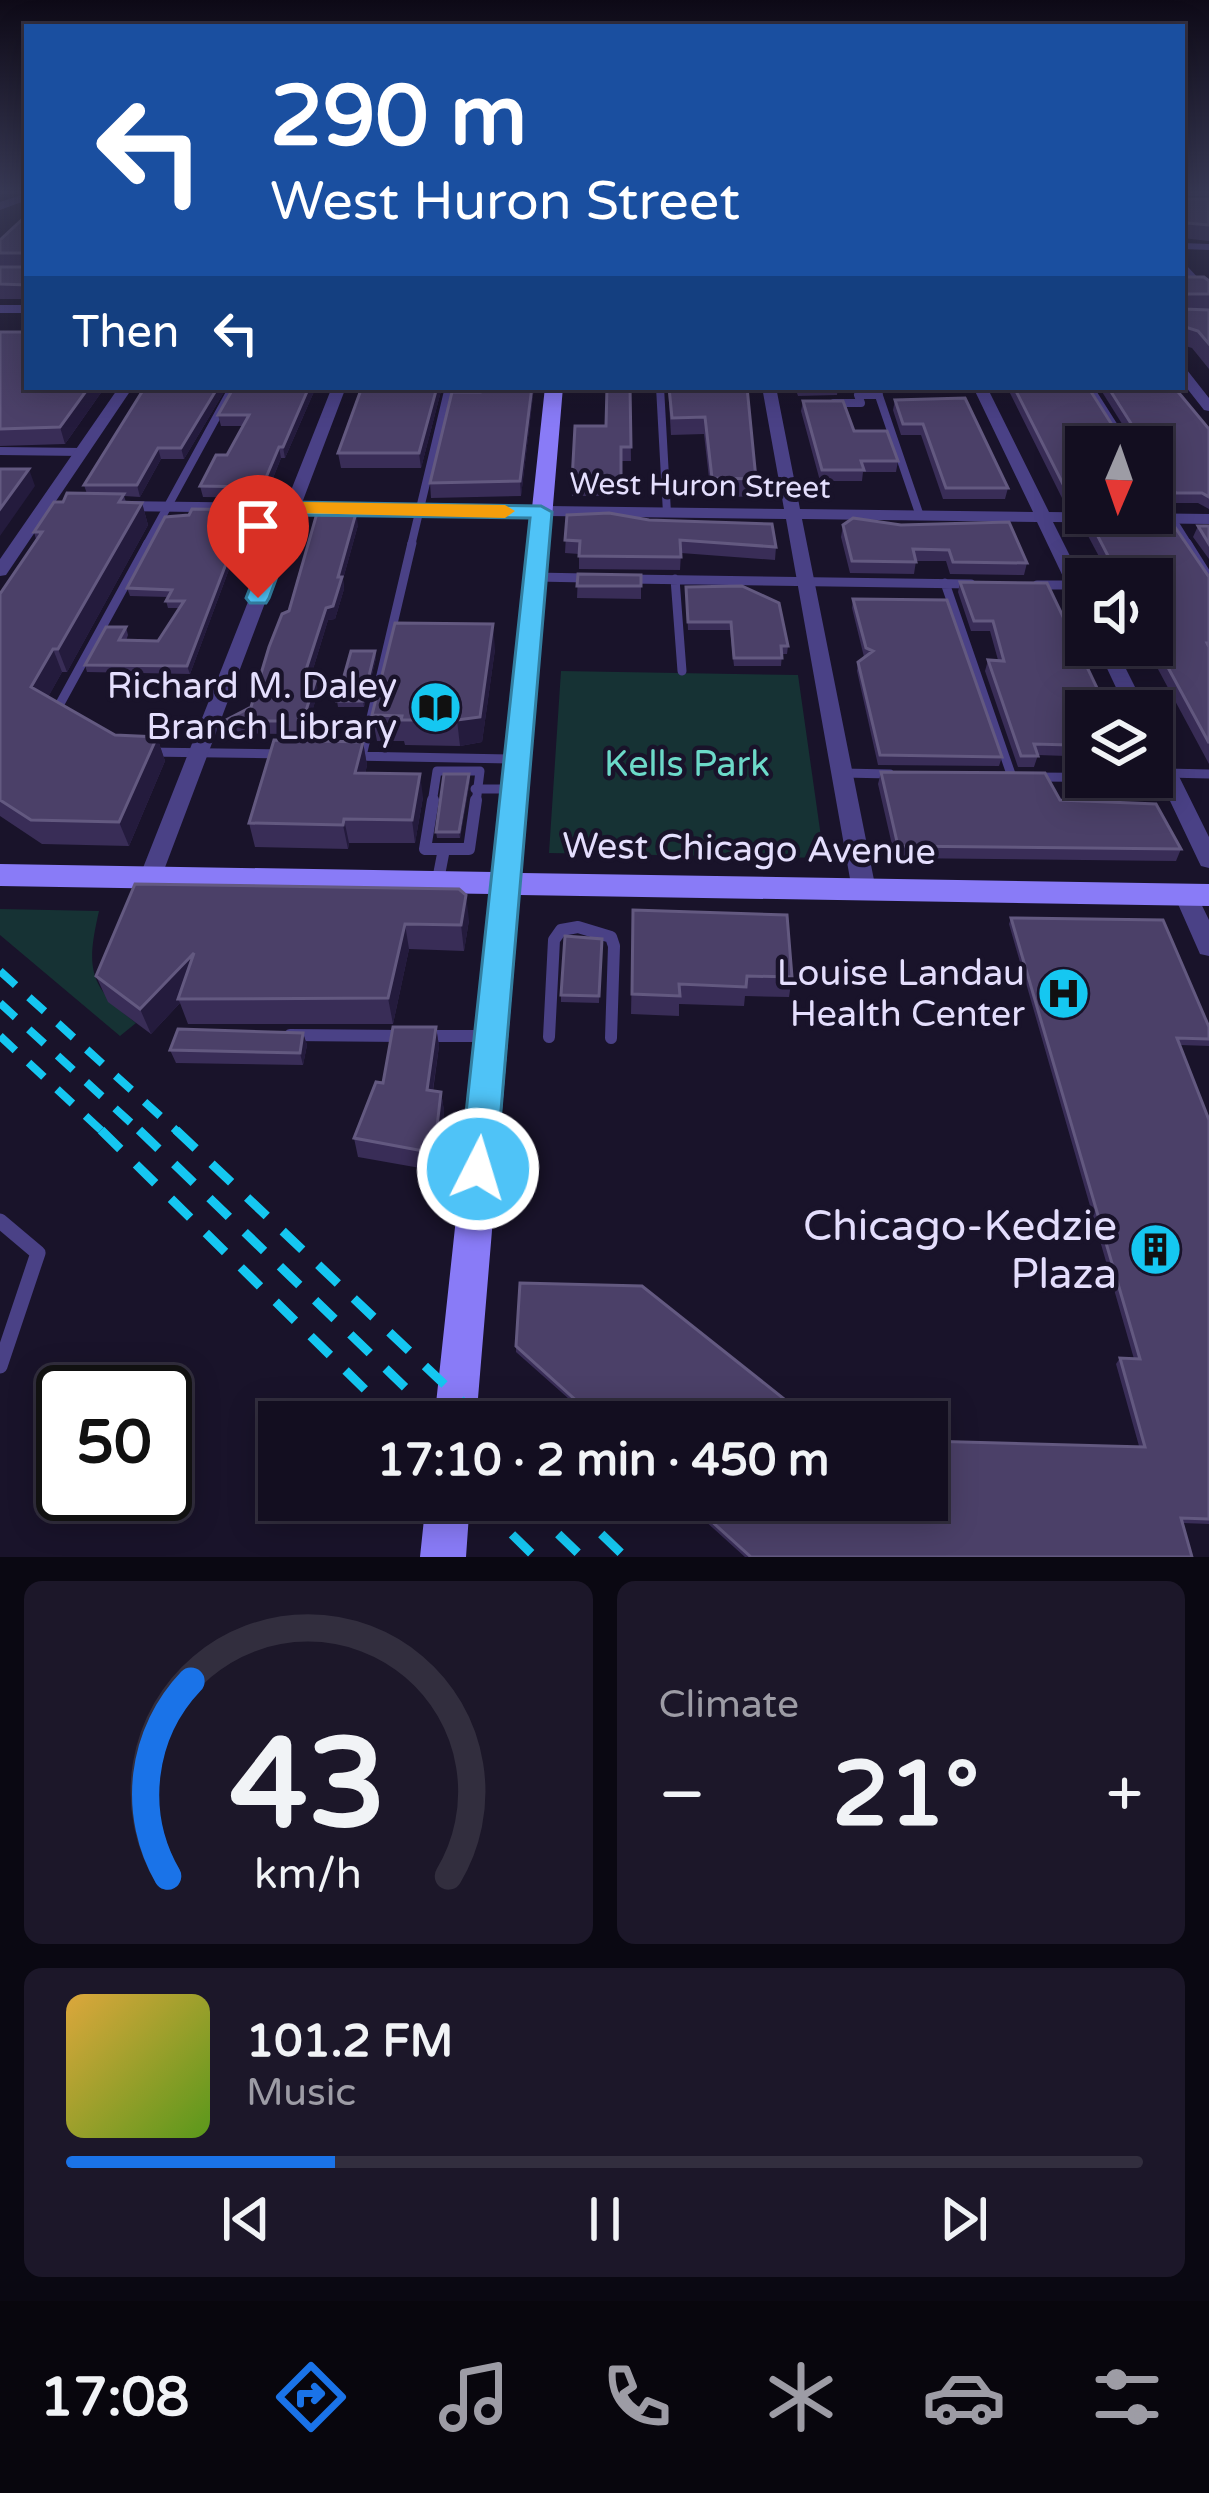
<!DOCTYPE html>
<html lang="en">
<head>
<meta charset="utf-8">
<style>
	body { margin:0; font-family:"Varela Round",sans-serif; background:#1c1729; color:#f1f3f6; height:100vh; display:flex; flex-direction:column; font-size:45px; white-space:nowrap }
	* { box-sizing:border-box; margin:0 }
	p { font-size:39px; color:#9d9ca5 }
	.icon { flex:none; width:66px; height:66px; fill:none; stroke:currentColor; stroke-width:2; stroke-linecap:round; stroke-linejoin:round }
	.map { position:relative; height:1557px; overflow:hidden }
	.sheet { display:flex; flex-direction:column; gap:24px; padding:24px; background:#0a0812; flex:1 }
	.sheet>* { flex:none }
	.hud { position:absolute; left:24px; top:24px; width:1161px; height:366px; border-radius:0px; box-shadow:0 6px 30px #0003,0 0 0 3px #322e3e; background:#1a4fa0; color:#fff; overflow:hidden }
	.needle { width:78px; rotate:182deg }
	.buttons { position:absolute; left:1065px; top:426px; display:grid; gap:24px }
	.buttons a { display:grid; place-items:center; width:108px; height:108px; border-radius:0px; background:#130e20; box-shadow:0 6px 30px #0003,0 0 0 3px #322e3e; font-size:60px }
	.speed { position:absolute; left:36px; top:1365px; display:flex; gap:24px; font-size:60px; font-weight:700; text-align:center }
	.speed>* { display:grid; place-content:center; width:156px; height:156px; border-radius:50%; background:#130e20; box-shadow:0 6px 30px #0003,0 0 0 3px #322e3e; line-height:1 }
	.speed .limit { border:6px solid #111; border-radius:18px; background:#fff; color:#111 }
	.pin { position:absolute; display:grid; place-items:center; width:102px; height:102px; color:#fff; margin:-123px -51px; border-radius:50% 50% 50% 0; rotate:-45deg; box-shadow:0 0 12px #0007 }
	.pin .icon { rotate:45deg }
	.me { position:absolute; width:132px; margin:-66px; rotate:5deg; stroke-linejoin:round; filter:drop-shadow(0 0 9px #0008) }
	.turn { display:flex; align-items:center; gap:42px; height:252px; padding:0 48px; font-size:54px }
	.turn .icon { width:156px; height:156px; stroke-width:2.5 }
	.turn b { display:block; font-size:84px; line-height:102px }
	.then { display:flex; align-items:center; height:114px; padding:0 48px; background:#0003; gap:24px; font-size:45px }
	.big { font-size:90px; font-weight:700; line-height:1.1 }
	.sheet .widget { flex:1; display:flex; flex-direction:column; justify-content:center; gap:18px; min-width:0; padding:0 42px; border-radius:18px; background:#1c1729 }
	.sheet .dial { align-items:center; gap:0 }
	.dial svg { height:312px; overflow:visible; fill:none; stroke:#322e3e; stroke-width:7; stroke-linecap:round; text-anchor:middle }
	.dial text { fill:#f1f3f6; stroke:none }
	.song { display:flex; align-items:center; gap:36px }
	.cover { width:144px; height:144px; border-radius:18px; background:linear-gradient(135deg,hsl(40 70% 55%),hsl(90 70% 35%)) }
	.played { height:12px; border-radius:6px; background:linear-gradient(90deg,#1a73e8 25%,#322e3e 25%) }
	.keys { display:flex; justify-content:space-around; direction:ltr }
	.heat { display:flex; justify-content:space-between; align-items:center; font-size:66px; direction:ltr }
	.sheet .tiles { flex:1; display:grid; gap:24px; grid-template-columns:1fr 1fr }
	.widget:last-child { grid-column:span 2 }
	.trip { position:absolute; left:258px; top:1401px; width:690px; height:120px; border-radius:0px; background:#130e20; box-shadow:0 6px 30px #0003,0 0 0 3px #322e3e; font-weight:700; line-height:120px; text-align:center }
	.menu { display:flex; height:192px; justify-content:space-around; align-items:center; background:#08060d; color:#9d9ca5 }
	.menu .icon { width:84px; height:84px }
	.menu .current { color:#1a73e8 }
	.menu b { font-size:54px; color:#f1f3f6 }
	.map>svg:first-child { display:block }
	.green { fill:#163234 }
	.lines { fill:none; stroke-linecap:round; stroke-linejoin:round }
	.service-far4 { stroke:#4a4186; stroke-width:6 }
	.service-far3 { stroke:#4a4186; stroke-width:8 }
	.service-far2 { stroke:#4a4186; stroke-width:9 }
	.service-far1 { stroke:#4a4186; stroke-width:12 }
	.service { stroke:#4a4186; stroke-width:15 }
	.minor { fill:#4a4186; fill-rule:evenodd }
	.tertiary { fill:#4a4186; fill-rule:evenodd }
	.secondary { fill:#897bf7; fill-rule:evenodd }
	.rail-far1 { stroke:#15c7f1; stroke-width:8; stroke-dasharray:21 18; stroke-linecap:butt }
	.rail { stroke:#15c7f1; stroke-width:9; stroke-dasharray:27 22; stroke-linecap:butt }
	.wall { fill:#392d57 }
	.shaded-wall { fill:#241b3d }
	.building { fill:#4b4068; stroke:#635980; stroke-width:3 }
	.route { fill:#4fc3f7; stroke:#337fa1; stroke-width:3 }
	.slow { fill:#f59e0b }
	.labels { text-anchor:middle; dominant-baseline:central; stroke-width:9; stroke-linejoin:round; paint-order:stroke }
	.far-street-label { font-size:30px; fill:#e4defd; stroke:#19132a }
	.poi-label { font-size:36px; fill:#e4defd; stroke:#19132a; text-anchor:end }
	.park-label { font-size:36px; fill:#6cdac9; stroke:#19132a }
	.street-label { font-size:36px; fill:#e4defd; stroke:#19132a }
	.near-poi-label { font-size:42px; fill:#e4defd; stroke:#19132a; text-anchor:end }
</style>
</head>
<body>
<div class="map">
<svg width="1209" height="1557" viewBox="0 0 1209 1557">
	<rect width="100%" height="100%" fill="#19132a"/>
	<!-- green -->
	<path class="green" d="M561,671L798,675L824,858L549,853Z
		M0,909L99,911C86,968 88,987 136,1023L120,1036L0,935Z"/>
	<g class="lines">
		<!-- service-far4 -->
		<path class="service-far4" d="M1182,246L1209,247
			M1182,265L1209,294"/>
		<!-- service-far3 -->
		<path class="service-far3" d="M660,387L667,513
			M876,387L920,516
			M1089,387L1127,447
			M834,403H861L858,395H879
			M0,451L82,452
			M1152,487L1189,546
			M146,546L233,387
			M411,546L449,387"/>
		<!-- service-far2 -->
		<path class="service-far2" d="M1187,543L1209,578
			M535,577L587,578
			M629,579L971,584
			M675,579L682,671
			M945,583L1012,777
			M1037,585H1076
			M60,714L56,711L148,543
			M147,752L285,754
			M351,756L516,759
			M362,756L412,543
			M843,773L890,774
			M1167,773L1209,774
			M1035,777L1170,778
			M475,789H513
			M432,803L437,771H480L476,803"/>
		<!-- service-far1 -->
		<path class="service-far1" d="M433,800L425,849H444
			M444,849H469L476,800
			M438,880L444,849
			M290,1035L403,1036
			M428,1036H487
			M549,1037L554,940L561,930L578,927L611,937L614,946L611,1038"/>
		<!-- service -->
		<path class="service" d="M0,1221L38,1253L0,1366"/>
		<!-- minor -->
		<path class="minor" d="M0,305H27V313H0Z
			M1182,369L1187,370L1209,398V411L1204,410L1182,382Z
			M119,387H133L6,575L0,576V559Z
			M332,387H346L302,503L784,509L762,387H776L800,509L1033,512L973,387H987L1049,512L1209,514V524L1053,522L1086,588V611L1077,606L1037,522L802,519L876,890L872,896H856L852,890L786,519L299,513L161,878L158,884H142L139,878L283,513L118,511L110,506L118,501L286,503Z
			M1096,645H1114L1147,711H1127Z
			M1152,735L1162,742L1209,837V868L1201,866L1198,860L1152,763Z
			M1186,886L1194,889L1209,920V956L1200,954L1174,895L1178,889Z"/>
		<!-- tertiary -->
		<path class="tertiary" d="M1182,192H1209V196H1182Z
			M27,193V200L0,210V202Z"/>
		<!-- secondary -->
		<path class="secondary" d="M545,387H563L522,873L1209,884V906L520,895L476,1422H434L491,894L0,886V864L493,872Z
			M426,1500H470L466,1557H420Z"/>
		<!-- rail-far1 -->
		<path class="rail-far1" d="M0,971L179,1133
			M0,1003L142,1133
			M0,1036L104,1133"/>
		<!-- rail -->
		<path class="rail" d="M101,1130L398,1422
			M139,1130L441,1422
			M176,1130L484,1422
			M477,1500L535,1557
			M523,1500L582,1557
			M566,1500L625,1557"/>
	</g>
	<!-- wall -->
	<path class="wall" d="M1182,199L1209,200V241L1182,238Z
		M27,215V299H0V240Z
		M1182,277L1209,281V369L1192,348L1182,345Z
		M0,332L27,387H105L65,444L0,446Z
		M227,387L184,459H161L140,497L124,496L126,502L142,503L148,525L67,672H62L48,697L115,735L157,737L165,761L129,846L42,844L0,816V594L36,539L34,532L63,502L87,494L84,485Z
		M316,387L285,458H281L265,498L203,497L200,486L227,455L243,426H221L218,415Z
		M362,387H442L421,468H341L338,453Z
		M534,387L521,496L431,498L430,483L480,392Z
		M630,387L631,461H621V496H572V481Z
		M668,387H747L756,479L755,497L711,496L704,434L671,435Z
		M795,387H838L837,395L798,396Z
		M1007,387H1088L1123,442L1133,445L1134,443L1099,387H1174L1209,429V509L1198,503H1172L1153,479L1086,447V508L1062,498Z
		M895,400L1008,488L1005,499H943L921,435H901L893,410Z
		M803,401L854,431L898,461L896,472H863L862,481H820L801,411Z
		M567,515L776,547L775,560L681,553L680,570L579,569V554L565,553Z
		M257,517L252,540L236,564H231L190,674L87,672L85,665L126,627L128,635L126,641H158L179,608H168L166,601L168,597L130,596L127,588Z
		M1126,517H1168L1209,577V764L1145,645H1152V579H1111L1087,534L1091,523H1124Z
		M358,525L343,579L344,589L335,619L328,620L310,679L318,692L303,740L363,742L367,765L365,774L423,797L415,843H349L348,849L255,847L249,823L284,740L283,734L228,733L224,721L251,707L289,611Z
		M843,525L1027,563L1024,575L950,574L946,561H916L914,574L850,573L841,537Z
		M1198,526H1209V559L1193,537Z
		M578,574L641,575V599L577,598Z
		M960,582L1086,711V768L1071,767L1066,756L1038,755L1034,767H1018L985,671L988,660H998L990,631H971L958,592Z
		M686,587L788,646L787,654H782L781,666H734L730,630H688Z
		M853,599L1002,757L999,766L878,765L857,671L858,662L864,657L852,608Z
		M495,649L482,742L460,746L405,745L404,741H377L372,715Z
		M375,651L376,658L364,707H338L337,701Z
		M881,772L1060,800L1181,849L1176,861L895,858L878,784Z
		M469,774L470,780L460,838H437L436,832Z
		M135,884L469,920L464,951L409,949L393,1024H188L180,1003L151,1034L108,1002L96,976Z
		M633,910L792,977L789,997L745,996L744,1006L679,1004V1016L631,1014Z
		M1011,918L1209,1027V1046L1180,1045L1209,1120V1524L1182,1523L1192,1557H745L682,1500H927L1139,1446L1116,1364L1120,1358L1134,1359L1009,924Z
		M602,939L599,1003L561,1002V995Z
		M436,1027L439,1046L433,1091L441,1092L444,1111L437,1171L358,1157L354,1138L383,1083Z
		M303,1033L307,1045L303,1065L176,1063L170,1050Z
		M516,1346L813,1422H595L516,1352Z"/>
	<!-- shaded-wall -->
	<path class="shaded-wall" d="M89,387H105L65,444L60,427Z
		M218,387H227L184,459L181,448Z
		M309,387H316L285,458L283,447Z
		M437,387H442L421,468L419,453Z
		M532,387H534L521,496L520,481Z
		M279,447L281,458L265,498L262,487Z
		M158,448L161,459L140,497L137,485Z
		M29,469L35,486L0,536V509Z
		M142,503L148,525L67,672L58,649Z
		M256,510L257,517L252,540L236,564L235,556Z
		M356,513L358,525L343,579L344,589L335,619L328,620L306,692L303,679L338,577Z
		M229,556L231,564L190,674L187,666Z
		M493,624L495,649L482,742L460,746L457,720Z
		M53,649L62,672L41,710L31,687Z
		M375,651L376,658L364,707L363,701Z
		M316,679L318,692L302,746L299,733Z
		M157,737L165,761L129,846L119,822Z
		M363,742L367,765L360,797L355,773Z
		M420,774L423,797L415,843L412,820Z
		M469,774L470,780L460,838L459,832Z
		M344,819L349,843L348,849L343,825Z
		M466,895L469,920L464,951L461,925Z
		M405,924L409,949L393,1024L388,998Z
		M194,953L178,999L180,1003L151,1034L140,1009Z
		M436,1027L439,1046L430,1109L427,1090Z
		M303,1033L307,1045L303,1065L300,1053Z
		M441,1092L444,1111L437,1171L434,1153Z"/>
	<!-- building -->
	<path class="building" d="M1182,199H1208L1209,225L1187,223L1182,229Z
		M27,215V257L24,253H0V240Z
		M27,264V285L0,284V267H24Z
		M1182,277H1204L1209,281V294H1187L1184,309L1209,310V344L1198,331L1182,326Z
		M0,332H27V387H89L60,427L0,429Z
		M145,387H218L181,448H158L137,485H84Z
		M234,387H309L283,447H279L262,487L200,486L216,455H227L249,415H218Z
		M362,387H437L419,453H338Z
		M480,387H532L520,481L430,483L452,392H480Z
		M607,387H630L631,447H621V481H572L575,426H606Z
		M669,387H747L756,479L712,478L705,417L672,418Z
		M1014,387H1088L1123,442L1134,445L1137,433L1108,387H1174L1209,429V497L1202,493H1176L1156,469L1152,472V447H1086V498L1065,488Z
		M965,398L1008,488H946L923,424H903L895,400Z
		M803,401H843L854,431H887L898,461H861L864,470H822Z
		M0,469H29L0,509Z
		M67,493L124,494L119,502L142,503L58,649H53L31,687L115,735L157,737L119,822L31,820L0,800V594L42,532H34L54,502H63Z
		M192,509L256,510L250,533L235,556H229L187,666L85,665L106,627H126L119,640L158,641L184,601H166L172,590L127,588L165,517L189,515Z
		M317,513H356L338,577H342L333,606L326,608L303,679H316L299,733L282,732L285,721H224L251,707L269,647L282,614L289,611Z
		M609,513L649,520L772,524L776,547L680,540L681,557L579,556L580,541L565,540L567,515Z
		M1126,517H1168L1209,577V643H1207L1209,647V743L1152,638V579H1120L1091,523L1140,524Z
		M853,518L901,525L1009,522L1027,563L953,562L949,550L913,549L916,562L852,561L843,525Z
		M1198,526H1209V544Z
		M578,574L641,575V586H577Z
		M960,582L1047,583L1108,711H1086V757H1074L1070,745L1034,744L1038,756H1021L988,660L1004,661L993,621H974Z
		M742,586L779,603L788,646H781L782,658H734L731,622H688L686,587Z
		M853,599L947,600L1002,757L880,755L858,662L873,651L866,648Z
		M395,623L493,624L480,717L457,720H401L402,716L372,715Z
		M351,651H375L363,701H337Z
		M274,740L363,742L355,773L420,774L412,820L344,819L343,825L249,823Z
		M881,772L1045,773L1060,800L1156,804L1181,849L898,846Z
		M444,774H469L459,832H436Z
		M135,884L459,889L466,895L461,925L405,924L388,998L178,999L194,953L140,1009L96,976Z
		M633,910L787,915L792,977L747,976L746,987L679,984L680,996L632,994Z
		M1011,918L1163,920L1209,1027V1039L1177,1038L1209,1120V1519L1181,1518L1192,1557H751L688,1500H927V1441L1145,1447L1120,1358L1140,1359Z
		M565,936L602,939L599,996L561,995Z
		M393,1027H436L427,1090L441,1092L434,1153L354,1138L376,1082L383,1083Z
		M178,1029L303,1033L300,1053L170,1050Z
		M520,1283L642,1286L813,1422H600L516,1346Z"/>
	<!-- sky -->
	<linearGradient id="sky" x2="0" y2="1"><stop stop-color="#0e0a17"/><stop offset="0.47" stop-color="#383955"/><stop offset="1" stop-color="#383955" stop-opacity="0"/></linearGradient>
	<rect width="1209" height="409" fill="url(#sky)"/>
	<!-- route -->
	<path class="route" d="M292,502L541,506L552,512L496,1169L491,1181L478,1186L465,1181L460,1169L530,518L300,515L269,598L266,603H250L246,598L282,508Z"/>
	<!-- slow -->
	<path class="slow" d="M304,502L505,505L515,511L505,518L296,513V504Z"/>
	<!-- icons -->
	<defs>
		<symbol id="library-disc" viewBox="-11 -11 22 22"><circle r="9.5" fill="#15c7f1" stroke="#19132a"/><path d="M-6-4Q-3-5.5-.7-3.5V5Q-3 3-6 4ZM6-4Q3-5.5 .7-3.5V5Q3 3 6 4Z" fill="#111"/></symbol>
		<symbol id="hospital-disc" viewBox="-11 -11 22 22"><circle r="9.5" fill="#15c7f1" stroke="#19132a"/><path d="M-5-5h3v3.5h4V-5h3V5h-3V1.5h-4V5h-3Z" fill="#111"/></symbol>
		<symbol id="building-disc" viewBox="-11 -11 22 22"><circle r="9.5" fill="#15c7f1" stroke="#19132a"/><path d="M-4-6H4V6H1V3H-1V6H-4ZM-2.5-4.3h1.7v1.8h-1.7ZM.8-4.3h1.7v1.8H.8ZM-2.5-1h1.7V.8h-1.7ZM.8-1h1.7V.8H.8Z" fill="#111"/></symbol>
	</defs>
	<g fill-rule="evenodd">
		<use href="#library-disc" x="406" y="678" width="59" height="59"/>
		<use href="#hospital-disc" x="1034" y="964" width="59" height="59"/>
		<use href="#building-disc" x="1126" y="1220" width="59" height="59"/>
	</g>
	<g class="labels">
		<!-- far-street labels -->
		<g class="far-street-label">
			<text transform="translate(700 486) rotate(1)">West Huron Street</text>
		</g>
		<!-- poi labels -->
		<g class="poi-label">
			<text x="397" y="686">Richard M. Daley<tspan x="397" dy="41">Branch Library</tspan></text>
			<text x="1025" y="973">Louise Landau<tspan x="1025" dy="41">Health Center</tspan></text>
		</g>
		<!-- park labels -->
		<g class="park-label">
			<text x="687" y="764">Kells Park</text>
		</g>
		<!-- street labels -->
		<g class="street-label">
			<text transform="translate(749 849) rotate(1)">West Chicago Avenue</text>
		</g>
		<!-- near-poi labels -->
		<g class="near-poi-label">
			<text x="1117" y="1226">Chicago-Kedzie<tspan x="1117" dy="48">Plaza</tspan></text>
		</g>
	</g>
</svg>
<div class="buttons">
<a><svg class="needle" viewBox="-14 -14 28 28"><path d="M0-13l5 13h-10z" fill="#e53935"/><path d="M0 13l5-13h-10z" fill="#9d9ca5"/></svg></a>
<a><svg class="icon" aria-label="sound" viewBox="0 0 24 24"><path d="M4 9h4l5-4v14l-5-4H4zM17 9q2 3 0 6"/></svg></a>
<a><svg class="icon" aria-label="layers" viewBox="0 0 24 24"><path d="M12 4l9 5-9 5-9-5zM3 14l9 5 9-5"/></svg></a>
</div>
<div class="speed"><div class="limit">50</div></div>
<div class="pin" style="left:258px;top:598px;background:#d93025"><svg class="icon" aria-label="arrive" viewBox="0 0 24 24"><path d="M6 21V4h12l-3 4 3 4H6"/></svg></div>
<svg class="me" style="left:478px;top:1169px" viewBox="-20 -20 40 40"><circle r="17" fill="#4fc3f7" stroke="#fff" stroke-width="3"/><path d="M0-11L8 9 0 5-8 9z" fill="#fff"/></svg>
<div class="trip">17:10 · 2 min · 450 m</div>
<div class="hud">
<div class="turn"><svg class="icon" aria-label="left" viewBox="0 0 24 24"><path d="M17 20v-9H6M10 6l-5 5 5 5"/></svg><div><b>290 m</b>West Huron Street</div></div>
<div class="then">Then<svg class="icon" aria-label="left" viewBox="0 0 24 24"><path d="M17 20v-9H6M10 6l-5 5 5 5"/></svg></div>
</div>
</div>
<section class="sheet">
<div class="tiles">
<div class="widget dial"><svg viewBox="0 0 100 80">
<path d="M14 69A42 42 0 1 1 86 69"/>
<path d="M14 69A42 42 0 0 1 20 19" stroke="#1a73e8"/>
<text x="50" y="56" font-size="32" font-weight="700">43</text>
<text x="50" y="72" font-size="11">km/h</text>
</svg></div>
<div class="widget"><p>Climate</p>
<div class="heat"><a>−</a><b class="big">21°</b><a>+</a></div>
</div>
<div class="widget">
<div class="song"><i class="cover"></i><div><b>101.2 FM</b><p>Music</p></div></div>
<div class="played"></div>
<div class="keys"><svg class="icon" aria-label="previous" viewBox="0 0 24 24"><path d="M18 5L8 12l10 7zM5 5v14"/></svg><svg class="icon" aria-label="pause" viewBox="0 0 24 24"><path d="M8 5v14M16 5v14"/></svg><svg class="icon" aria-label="next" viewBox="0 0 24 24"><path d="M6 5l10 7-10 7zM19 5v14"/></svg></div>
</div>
</div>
</section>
<nav class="menu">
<b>17:08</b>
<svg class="icon current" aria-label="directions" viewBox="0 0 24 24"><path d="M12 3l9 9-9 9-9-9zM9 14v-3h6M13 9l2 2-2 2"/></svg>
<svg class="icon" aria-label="music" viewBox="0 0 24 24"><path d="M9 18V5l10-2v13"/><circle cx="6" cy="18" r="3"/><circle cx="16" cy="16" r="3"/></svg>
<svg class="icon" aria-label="phone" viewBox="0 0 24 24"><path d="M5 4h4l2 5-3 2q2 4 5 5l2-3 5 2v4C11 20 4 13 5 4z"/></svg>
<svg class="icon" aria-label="climate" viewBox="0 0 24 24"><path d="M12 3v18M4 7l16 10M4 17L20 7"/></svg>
<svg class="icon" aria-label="car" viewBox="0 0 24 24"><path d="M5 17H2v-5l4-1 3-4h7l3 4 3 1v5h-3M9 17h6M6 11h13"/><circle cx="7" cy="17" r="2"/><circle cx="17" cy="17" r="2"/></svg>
<svg class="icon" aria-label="filters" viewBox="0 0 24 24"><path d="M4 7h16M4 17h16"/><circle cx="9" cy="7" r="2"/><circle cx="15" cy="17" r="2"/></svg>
</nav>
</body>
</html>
